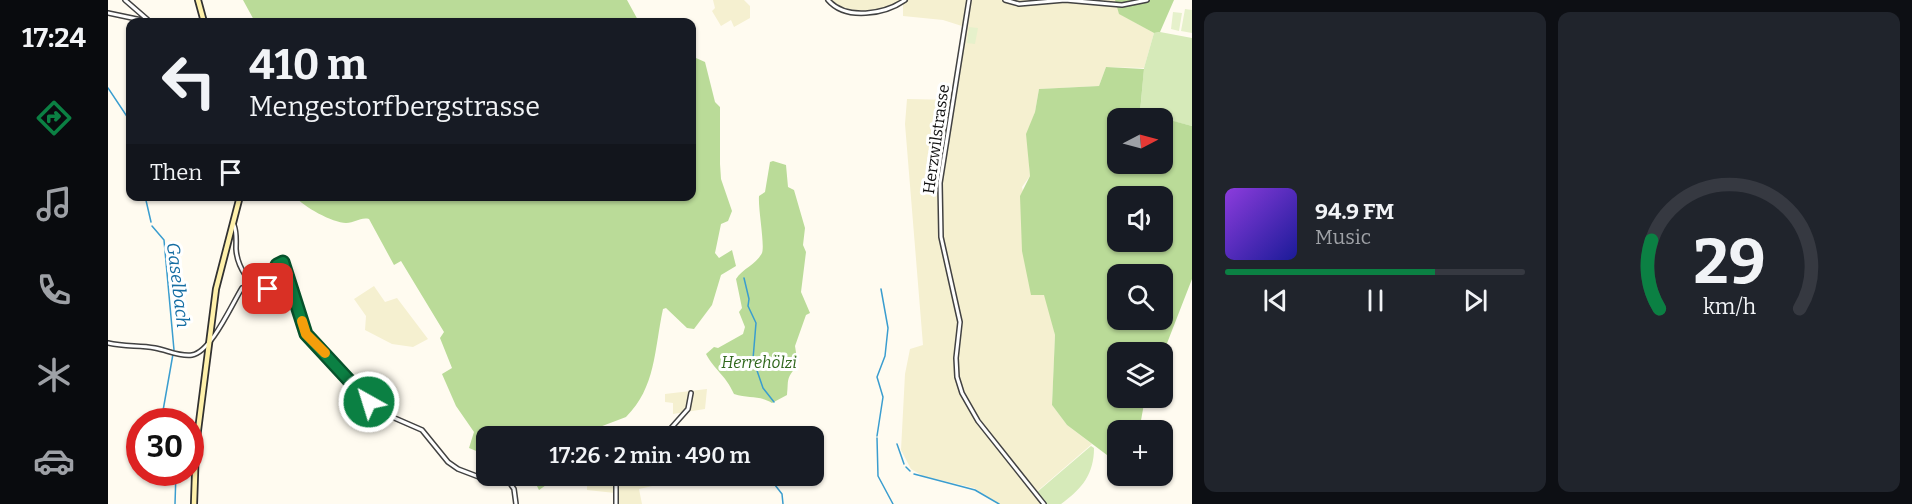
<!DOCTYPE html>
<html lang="en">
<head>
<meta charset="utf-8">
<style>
	body { margin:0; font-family:Bitter,serif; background:#20242c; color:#f1f3f6; height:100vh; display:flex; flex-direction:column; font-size:22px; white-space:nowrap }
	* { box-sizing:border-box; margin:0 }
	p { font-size:20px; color:#9ea1a6 }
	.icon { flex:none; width:33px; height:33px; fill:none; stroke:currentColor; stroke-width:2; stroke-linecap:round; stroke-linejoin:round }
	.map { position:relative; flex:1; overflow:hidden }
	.panel { display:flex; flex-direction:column; gap:12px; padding:12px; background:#0d0f14; width:720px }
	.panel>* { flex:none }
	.guide { position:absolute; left:18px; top:18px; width:570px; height:183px; border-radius:12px; box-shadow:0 2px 4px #0004; background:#171b24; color:#f1f3f6; overflow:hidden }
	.needle { width:39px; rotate:84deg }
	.buttons { position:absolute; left:999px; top:108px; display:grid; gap:12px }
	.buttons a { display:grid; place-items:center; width:66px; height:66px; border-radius:12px; background:#171b24; box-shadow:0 2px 4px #0004; font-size:30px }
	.speed { position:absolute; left:18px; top:408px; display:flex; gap:12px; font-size:30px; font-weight:700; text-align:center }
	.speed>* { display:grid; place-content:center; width:78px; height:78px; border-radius:50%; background:#171b24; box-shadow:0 2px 4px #0004; line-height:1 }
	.speed .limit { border:9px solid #d22; background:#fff; color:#111 }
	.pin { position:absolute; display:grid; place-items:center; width:51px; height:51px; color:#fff; margin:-26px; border-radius:12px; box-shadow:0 3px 9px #0006 }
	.me { position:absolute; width:66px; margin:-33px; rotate:321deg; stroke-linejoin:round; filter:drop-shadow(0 0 4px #0008) }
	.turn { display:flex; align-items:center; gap:21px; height:126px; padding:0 24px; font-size:27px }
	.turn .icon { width:78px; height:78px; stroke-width:2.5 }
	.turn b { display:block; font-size:42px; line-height:51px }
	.then { display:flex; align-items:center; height:57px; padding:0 24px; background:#0003; gap:12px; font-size:22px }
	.panel .card { flex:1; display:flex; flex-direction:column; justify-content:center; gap:9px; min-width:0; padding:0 21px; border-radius:12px; background:#20242c }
	.panel .dial { align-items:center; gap:0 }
	.dial svg { height:156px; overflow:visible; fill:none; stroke:#363941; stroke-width:7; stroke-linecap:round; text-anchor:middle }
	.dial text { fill:#f1f3f6; stroke:none }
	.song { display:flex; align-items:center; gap:18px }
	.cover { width:72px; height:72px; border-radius:9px; background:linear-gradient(135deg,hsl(270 70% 55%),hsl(240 70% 35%)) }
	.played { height:6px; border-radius:3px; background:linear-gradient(90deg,#0b8043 70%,#363941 70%) }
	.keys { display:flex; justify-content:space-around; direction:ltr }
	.panel .tiles { flex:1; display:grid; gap:12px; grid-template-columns:repeat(2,1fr) }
	.trip { position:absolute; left:368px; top:426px; width:348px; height:60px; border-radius:12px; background:#171b24; box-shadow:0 2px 4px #0004; font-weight:600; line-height:60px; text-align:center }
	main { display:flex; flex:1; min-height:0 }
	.tab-bar { display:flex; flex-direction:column; width:108px; justify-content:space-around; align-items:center; background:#090b0e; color:#9ea1a6 }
	.tab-bar .icon { width:42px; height:42px }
	.tab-bar .active { color:#0b8043 }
	.tab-bar b { font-size:27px; color:#f1f3f6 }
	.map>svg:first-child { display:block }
	.farmland { fill:#f5f0d0 }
	.green { fill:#d6eab9 }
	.forest { fill:#badb98; fill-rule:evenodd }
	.pitch { fill:#e6f1cb }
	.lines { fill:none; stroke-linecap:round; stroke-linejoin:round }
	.stream { stroke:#3a9dcf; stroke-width:1.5 }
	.street-casing { stroke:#424242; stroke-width:6 }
	.secondary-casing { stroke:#313131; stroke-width:8 }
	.street { stroke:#fff; stroke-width:3 }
	.secondary { stroke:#fff1ab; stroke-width:4.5 }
	.route-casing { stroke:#07532c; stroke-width:15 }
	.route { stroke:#0b8043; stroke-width:10 }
	.slow { stroke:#f59e0b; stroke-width:10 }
	.labels { text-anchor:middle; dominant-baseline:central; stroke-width:6; stroke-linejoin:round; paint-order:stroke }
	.street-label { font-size:16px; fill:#0f0f0f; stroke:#fff }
	.park-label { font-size:16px; font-style:italic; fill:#31681e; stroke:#fff }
	.water-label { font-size:18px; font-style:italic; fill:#166ea3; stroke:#fff }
</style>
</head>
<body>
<main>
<nav class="tab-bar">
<b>17:24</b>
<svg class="icon active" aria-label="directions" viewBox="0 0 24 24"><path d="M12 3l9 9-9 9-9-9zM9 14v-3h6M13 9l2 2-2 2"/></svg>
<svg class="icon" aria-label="music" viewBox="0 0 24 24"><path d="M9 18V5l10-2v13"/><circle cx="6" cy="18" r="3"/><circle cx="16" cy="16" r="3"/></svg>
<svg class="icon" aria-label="phone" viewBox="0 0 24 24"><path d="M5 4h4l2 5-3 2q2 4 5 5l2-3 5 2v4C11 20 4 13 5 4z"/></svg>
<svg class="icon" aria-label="climate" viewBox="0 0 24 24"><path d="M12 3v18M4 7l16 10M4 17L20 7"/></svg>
<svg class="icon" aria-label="car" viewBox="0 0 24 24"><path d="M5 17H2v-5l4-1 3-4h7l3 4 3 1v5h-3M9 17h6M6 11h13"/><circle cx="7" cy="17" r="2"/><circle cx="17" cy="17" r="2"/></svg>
</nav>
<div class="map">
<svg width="1084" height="504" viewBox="0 0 1084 504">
	<rect width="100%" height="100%" fill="#fffbf0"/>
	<!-- farmland -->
	<path class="farmland" d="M605,0H636L642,6V18L626,27L623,20L613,26L604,11L607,8Z
		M722,0H1007L1012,14L1046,33L1036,68L998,67L991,86L931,89L927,112L919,134L922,176L914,187L947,335L944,405L959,425L984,444L926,494L935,504H891L866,488L815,476L803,469L793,450L797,374L802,349L815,345L797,124L799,99L846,100L857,27L835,20L795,16V1L768,10L751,11L731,8Z
		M266,286L277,302L289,298L320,339L305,347L284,344L257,330L258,316L246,299Z
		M599,389L597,409L565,414V403L557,402V394Z
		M479,476H556L558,483L531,489L534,504H508L507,493L479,490Z"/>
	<!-- green -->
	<path class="green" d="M1052,32L1084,38V126L1032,113L1036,68L1046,33Z
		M983,446L986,448C986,474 974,489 953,504H937L928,493Z"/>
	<!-- forest -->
	<path class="forest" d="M135,0H519L531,22H147Z
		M1007,0H1066L1052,32L1046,33L1011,14Z
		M584,50L588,58L597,62L607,102L612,107V164L613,179L624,211L620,221L613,224L607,253L611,258L624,250L628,266L613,275L604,305L586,329L579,328L558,308L555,309C546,351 548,387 518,417L468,436H378V455L361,448L366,432L348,406L334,374L344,368L332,338L336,332L293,261L286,265L261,219C252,217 247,223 238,223C225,223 194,206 188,197L584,196Z
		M998,67L1036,69L1032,112L1084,126V279L1056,351L1048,347L1045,352H1010V398H1037L1032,426L1027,430H1010L1009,451L1003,458L959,425L944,405L947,335L936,295H923L914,251L912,196L922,176L918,134L927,112L931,89L991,86ZM1010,118H1054V164H1010ZM1010,196H1054V242H1010ZM1010,274H1054V320H1010Z
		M665,161L678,165L680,187L686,190L697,228L695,245L698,252L693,292L702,313L698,315L687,346L690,365C677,379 681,380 679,395L664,403C652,395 641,399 626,394C617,374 607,371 598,354L606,347L610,348L635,334L637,327L631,312L634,308L628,279C635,268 648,265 654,253C657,245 650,209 651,196L657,192L662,162Z
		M424,476H451L431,490Z"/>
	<!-- pitch -->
	<path class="pitch" d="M1077,9L1084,10V33L1073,31Z
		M1065,12L1074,13L1071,31L1063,29Z
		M861,27L870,28L867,44L859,43Z"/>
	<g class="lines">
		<!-- stream -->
		<path class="stream" d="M0,88L22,121
			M37,196L43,222
			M44,226L56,240L66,350
			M636,278L641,299L640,306L648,323L645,359L655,388L666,402
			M53,422L65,354
			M769,436L775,397L769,377L777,356L780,328L773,289
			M769,438L770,476L785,504
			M789,444L796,464
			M798,467L802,471
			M806,474L867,490L891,504
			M660,476L674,494L675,504
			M67,504L68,472"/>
		<defs>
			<path id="street" d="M17,0L40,20
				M720,0C738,21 777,14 797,0
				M861,0L832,183L833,237L852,322L848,358L849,377L854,393L870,421L936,504
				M897,0L911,4L957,0L1014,5L1039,0
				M0,13L43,22
				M126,225C129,233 128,240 128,249C129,265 142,290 159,290L165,281L169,265L175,262L198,334L261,402L275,413L314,430L340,462L350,469L371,477L399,479L406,489L408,504
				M0,343C17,347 31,345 47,348C59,350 72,357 84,355C103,352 124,304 134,288L145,285
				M556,436L580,409L583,393
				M508,476V504"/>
			<path id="secondary" d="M90,0L96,22
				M86,504L88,446L108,289L132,196"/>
		</defs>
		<!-- street casing -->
		<use href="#street" class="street-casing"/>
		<!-- secondary casing -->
		<use href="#secondary" class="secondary-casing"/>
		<!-- street -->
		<use href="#street" class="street"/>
		<!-- secondary -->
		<use href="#secondary" class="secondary"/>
	</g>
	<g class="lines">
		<defs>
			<path id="route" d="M160,289L169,265L175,262L198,334L261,402"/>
		</defs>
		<!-- route casing -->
		<use href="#route" class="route-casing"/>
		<!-- route -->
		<use href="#route" class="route"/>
		<!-- slow -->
		<path class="slow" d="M194,321L198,334L217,353"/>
	</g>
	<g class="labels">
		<!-- street labels -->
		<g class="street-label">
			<text transform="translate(828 139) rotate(-82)">Herzwilstrasse</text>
		</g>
		<!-- park labels -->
		<g class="park-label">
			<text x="651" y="362">Herrehölzi</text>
		</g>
		<!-- water labels -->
		<g class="water-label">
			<text transform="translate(70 285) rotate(83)">Gaselbach</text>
		</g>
	</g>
</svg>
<div class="buttons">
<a><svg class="needle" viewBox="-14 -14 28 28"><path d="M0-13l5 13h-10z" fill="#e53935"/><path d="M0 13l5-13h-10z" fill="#9ea1a6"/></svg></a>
<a><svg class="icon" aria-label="sound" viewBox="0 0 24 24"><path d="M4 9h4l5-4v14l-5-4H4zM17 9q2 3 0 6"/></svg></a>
<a><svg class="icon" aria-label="search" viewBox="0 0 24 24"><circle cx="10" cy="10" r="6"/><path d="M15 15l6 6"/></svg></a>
<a><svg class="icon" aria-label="layers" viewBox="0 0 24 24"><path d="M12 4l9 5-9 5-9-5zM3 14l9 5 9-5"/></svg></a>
<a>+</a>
</div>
<div class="speed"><div class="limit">30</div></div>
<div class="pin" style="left:160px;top:289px;background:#d93025"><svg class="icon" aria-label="arrive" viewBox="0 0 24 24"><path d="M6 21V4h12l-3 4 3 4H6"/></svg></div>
<svg class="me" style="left:261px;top:402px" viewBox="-20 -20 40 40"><circle r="17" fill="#0b8043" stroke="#fff" stroke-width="3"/><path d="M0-11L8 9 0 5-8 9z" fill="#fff"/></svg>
<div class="trip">17:26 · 2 min · 490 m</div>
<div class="guide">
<div class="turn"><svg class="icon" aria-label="left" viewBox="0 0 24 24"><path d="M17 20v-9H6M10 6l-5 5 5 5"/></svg><div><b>410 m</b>Mengestorfbergstrasse</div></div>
<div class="then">Then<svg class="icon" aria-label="arrive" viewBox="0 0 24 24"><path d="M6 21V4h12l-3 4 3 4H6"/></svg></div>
</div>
</div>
<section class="panel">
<div class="tiles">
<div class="card">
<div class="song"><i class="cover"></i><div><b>94.9 FM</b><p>Music</p></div></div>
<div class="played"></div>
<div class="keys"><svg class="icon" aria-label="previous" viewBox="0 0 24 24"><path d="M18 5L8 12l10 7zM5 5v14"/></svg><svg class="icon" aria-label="pause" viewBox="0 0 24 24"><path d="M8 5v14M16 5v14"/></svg><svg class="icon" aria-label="next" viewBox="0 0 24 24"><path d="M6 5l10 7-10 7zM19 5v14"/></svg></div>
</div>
<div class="card dial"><svg viewBox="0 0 100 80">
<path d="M14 69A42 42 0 1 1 86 69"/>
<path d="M14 69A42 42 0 0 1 10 34" stroke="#0b8043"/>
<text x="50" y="56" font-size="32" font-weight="700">29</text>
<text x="50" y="72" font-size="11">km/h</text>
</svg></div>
</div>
</section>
</main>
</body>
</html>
